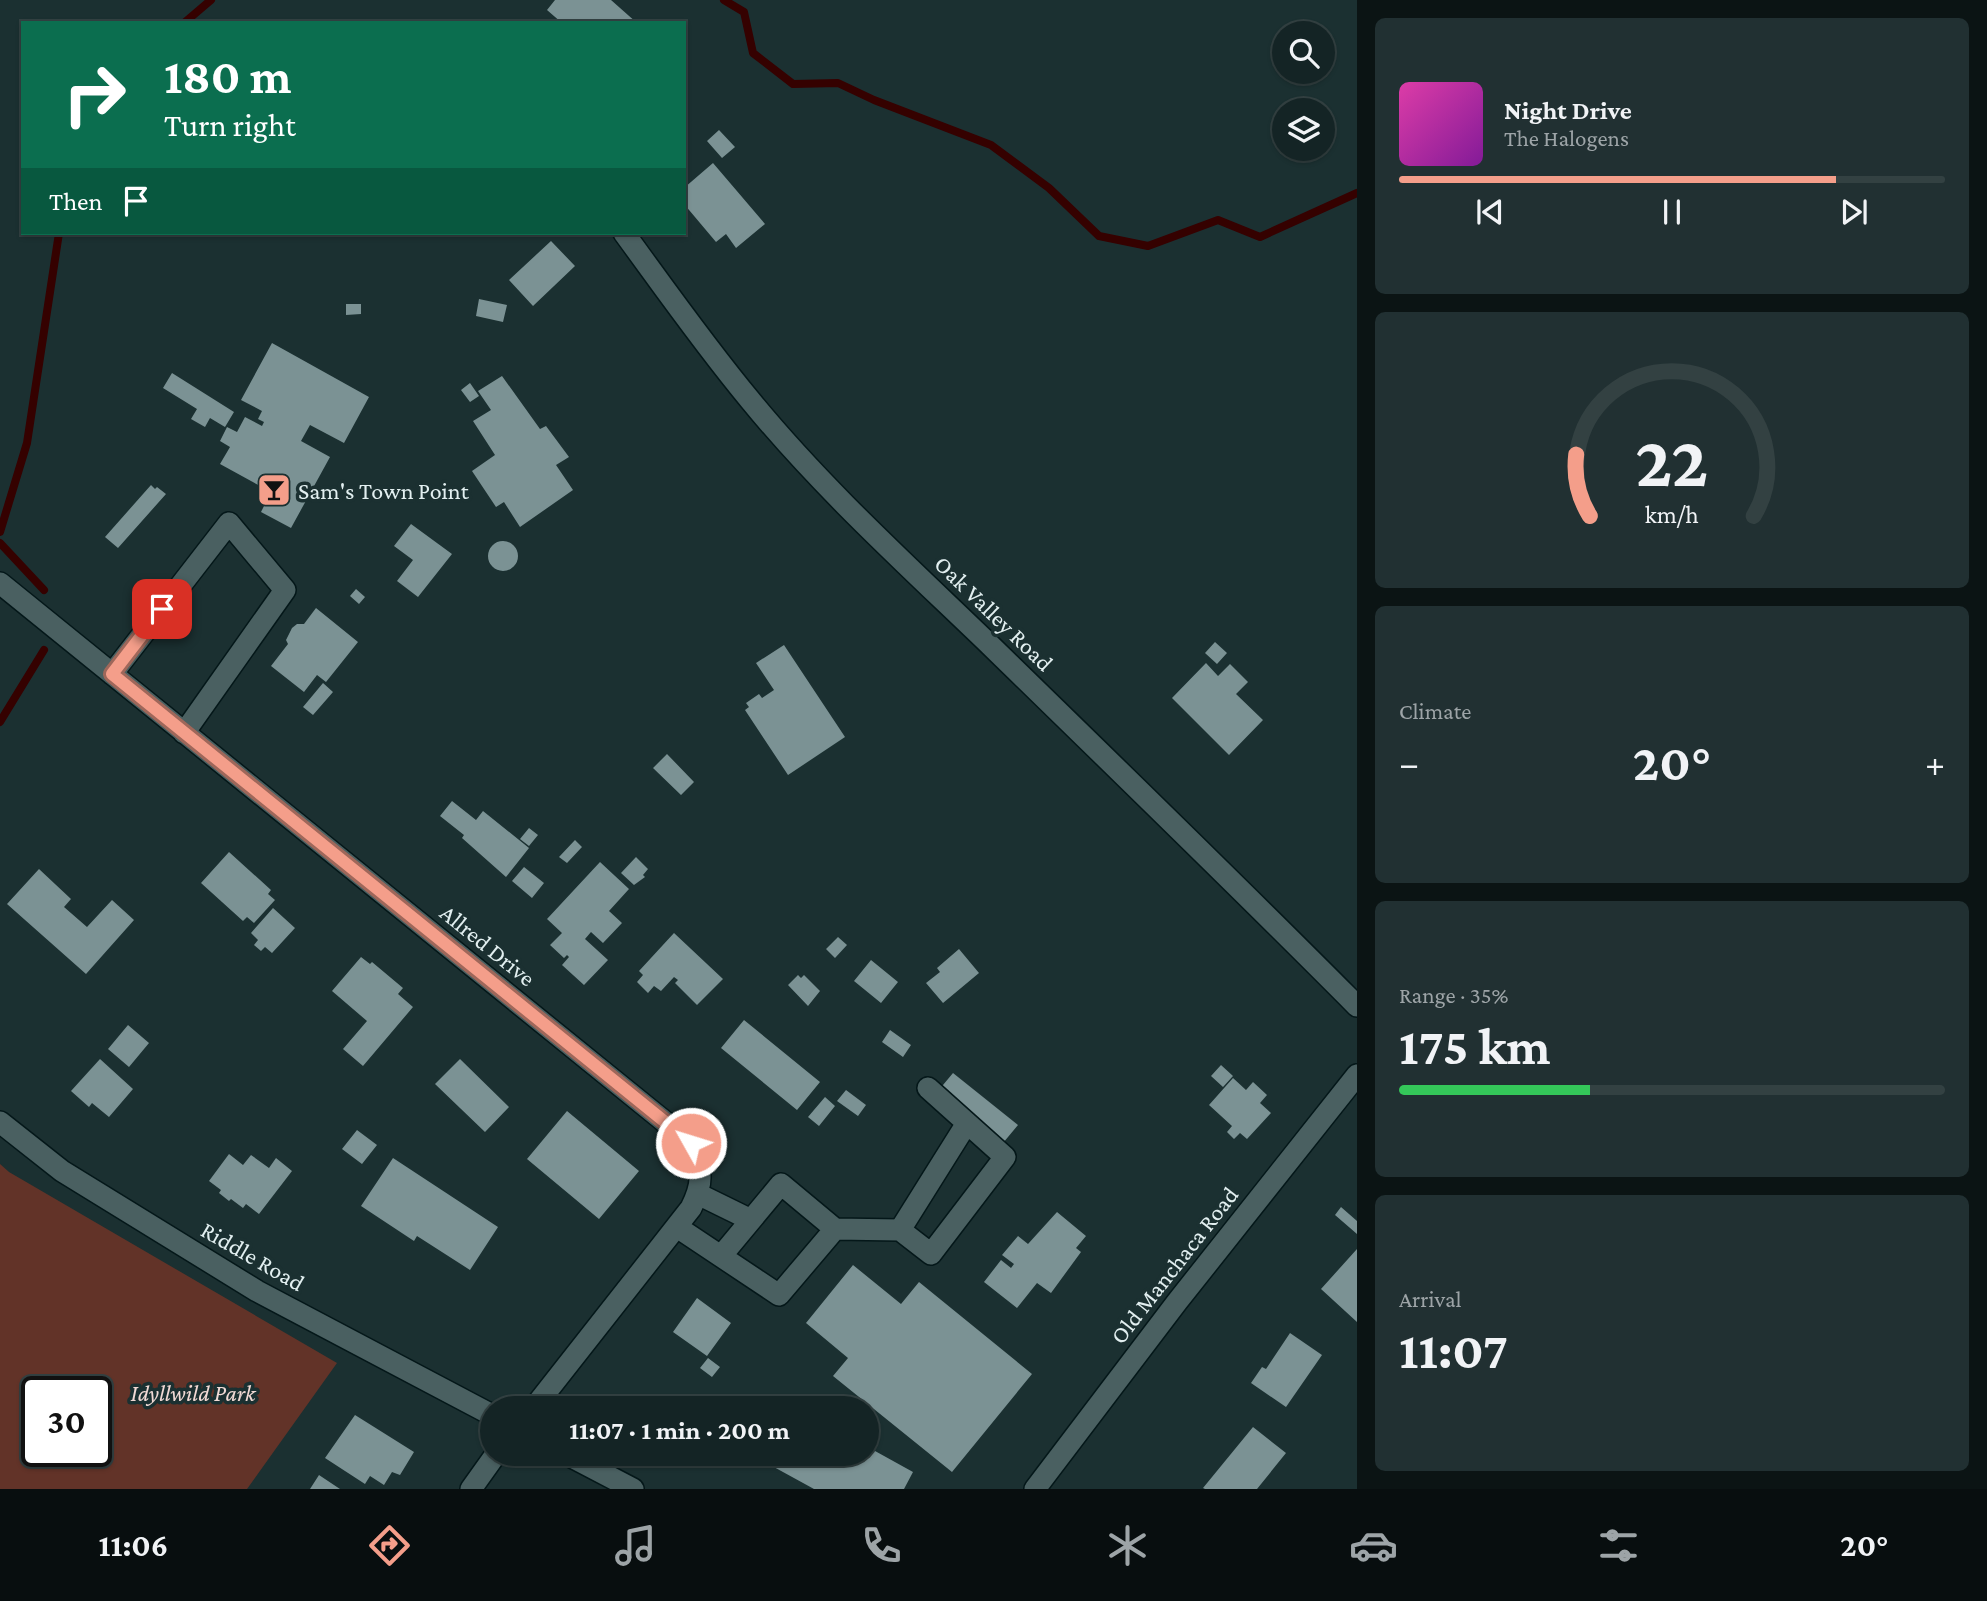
<!DOCTYPE html>
<html lang="en">
<head>
<meta charset="utf-8">
<style>
	body { margin:0; font-family:"Crimson Pro",serif; background:#213032; color:#f1f3f6; height:100vh; display:flex; flex-direction:column; font-size:26px; white-space:nowrap }
	* { box-sizing:border-box; margin:0 }
	p { font-size:23px; color:#9da4a7 }
	.icon { flex:none; width:38px; height:38px; fill:none; stroke:currentColor; stroke-width:2; stroke-linecap:round; stroke-linejoin:round }
	.map { position:relative; flex:1; overflow:hidden }
	.details { display:flex; flex-direction:column; gap:18px; padding:18px; background:#0b1414; width:630px }
	.details>* { flex:none }
	.top-card { position:absolute; left:21px; top:21px; width:665px; height:214px; border-radius:0px; box-shadow:0 2px 5px #0004,0 0 0 2px #334142; background:#0b6e4f; color:#fff; overflow:hidden }
	.fabs { position:absolute; left:1272px; top:21px; display:grid; gap:14px }
	.fabs a { display:grid; place-items:center; width:63px; height:63px; border-radius:50%; background:#142425; box-shadow:0 2px 5px #0004,0 0 0 2px #334142; font-size:35px }
	.speed { position:absolute; left:21px; top:1376px; display:flex; gap:14px; font-size:35px; font-weight:700; text-align:center }
	.speed>* { display:grid; place-content:center; width:91px; height:91px; border-radius:50%; background:#142425; box-shadow:0 2px 5px #0004,0 0 0 2px #334142; line-height:1 }
	.speed .limit { border:4px solid #111; border-radius:10px; background:#fff; color:#111 }
	.pin { position:absolute; display:grid; place-items:center; width:60px; height:60px; color:#fff; margin:-30px; border-radius:14px; box-shadow:0 4px 10px #0006 }
	.me { position:absolute; width:77px; margin:-38px; rotate:309deg; stroke-linejoin:round; filter:drop-shadow(0 0 5px #0008) }
	.turn { display:flex; align-items:center; gap:24px; height:147px; padding:0 28px; font-size:32px }
	.turn .icon { width:91px; height:91px; stroke-width:2.5 }
	.turn b { display:block; font-size:49px; line-height:60px }
	.then { display:flex; align-items:center; height:66px; padding:0 28px; background:#0003; gap:14px; font-size:26px }
	.big { font-size:52px; font-weight:700; line-height:1.1 }
	.details .card { flex:1; display:flex; flex-direction:column; justify-content:center; gap:10px; min-width:0; padding:0 24px; border-radius:10px; background:#213032 }
	.details .dial { align-items:center; gap:0 }
	.dial svg { height:182px; overflow:visible; fill:none; stroke:#334142; stroke-width:7; stroke-linecap:round; text-anchor:middle }
	.dial text { fill:#f1f3f6; stroke:none }
	.song { display:flex; align-items:center; gap:21px }
	.cover { width:84px; height:84px; border-radius:10px; background:linear-gradient(135deg,hsl(320 70% 55%),hsl(290 70% 35%)) }
	.played { height:7px; border-radius:4px; background:linear-gradient(90deg,#f49e8a 80%,#334142 80%) }
	.keys { display:flex; justify-content:space-around; direction:ltr }
	.heat { display:flex; justify-content:space-between; align-items:center; font-size:38px; direction:ltr }
	.charge { height:10px; border-radius:5px; background:linear-gradient(90deg,#34c759 35%,#334142 0) }
	.trip { position:absolute; left:480px; top:1396px; width:399px; height:70px; border-radius:35px; background:#142425; box-shadow:0 2px 5px #0004,0 0 0 2px #334142; font-weight:700; line-height:70px; text-align:center }
	.tab-bar { display:flex; height:112px; justify-content:space-around; align-items:center; background:#080e0f; color:#9da4a7 }
	.tab-bar .icon { width:49px; height:49px }
	.tab-bar .current { color:#f49e8a }
	.tab-bar b { font-size:32px; color:#f1f3f6 }
	main { display:flex; flex:1; min-height:0 }
	.map>svg:first-child { display:block }
	.green { fill:#623328; fill-rule:evenodd }
	.lines { fill:none; stroke-linecap:round; stroke-linejoin:round }
	.stream { stroke:#350100; stroke-width:8 }
	.building { fill:#7b9294 }
	.minor-casing { stroke:#041719; stroke-width:24 }
	.minor { stroke:#4a6061; stroke-width:21 }
	.route-casing { stroke:#9f675a; stroke-width:18 }
	.route { stroke:#f49e8a; stroke-width:12 }
	.labels { text-anchor:middle; dominant-baseline:central; stroke-width:7; stroke-linejoin:round; paint-order:stroke }
	.poi-label { font-size:24px; fill:#e2eff0; stroke:#1b3031; text-anchor:start }
	.street-label { font-size:24px; fill:#e2eff0; stroke:#1b3031 }
	.park-label { font-size:24px; font-style:italic; fill:#f2dad5; stroke:#1b3031 }
</style>
</head>
<body>
<main>
<div class="map">
<svg width="1357" height="1489" viewBox="0 0 1357 1489">
	<rect width="100%" height="100%" fill="#1b3031"/>
	<!-- green -->
	<path class="green" d="M0,1164L9,1172L337,1363L247,1489H0ZM37,1391H96V1451H37Z"/>
	<g class="lines">
		<!-- stream -->
		<path class="stream" d="M724,0L744,12L753,53L793,84L838,83L874,100L991,145L1049,188L1099,236L1148,246L1218,220L1260,237L1357,193
			M184,23L211,0
			M0,532L27,443L59,233
			M0,543L44,590
			M0,722L44,650"/>
	</g>
	<!-- building -->
	<path class="building" d="M555,0H611L637,23H562L547,10Z
		M719,130L735,147L722,158L707,141Z
		M713,163L765,224L736,248L726,234L716,242L684,204V188Z
		M551,241L575,266L533,306L509,280Z
		M479,299L507,305L503,322L476,316Z
		M346,304H361V314L346,315Z
		M272,343L369,397L344,443L310,425L301,441L330,457L291,528L261,512L271,492L220,464L230,447L220,441L227,427L237,432L245,417L262,426L264,422L258,419L262,411L241,400Z
		M172,373L234,412L225,427L210,418L205,427L191,419L197,409L163,388Z
		M502,376L540,429L546,426L569,457L556,465L573,490L520,527L504,502L496,507L472,471L495,455L473,421L491,410L478,391Z
		M470,383L479,396L470,402L461,390Z
		M151,485L155,489L157,487L166,494L118,548L105,537Z
		M411,524L452,554L418,597L397,581L413,560L394,546Z
		M488 556a15 15 0 1 1 30 0a15 15 0 1 1-30 0Z
		M356,589L365,597L359,604L350,596Z
		M316,608L358,642L326,682L317,675L304,692L271,666L288,644L286,640L292,628L297,624H304Z
		M1215,642L1227,653L1217,664L1205,653Z
		M784,645L845,737L788,775L745,710L749,707L746,703L759,694L762,698L774,690L756,663Z
		M1206,663L1218,676L1230,664L1248,682L1236,694L1263,720L1229,755L1172,698Z
		M323,683L333,692L313,715L303,707Z
		M667,754L694,782L681,795L653,768Z
		M452,801L476,820L483,811L529,848L506,877L462,838L464,835L440,816Z
		M529,828L538,835L529,846L520,839Z
		M575,840L582,847L567,863L559,857Z
		M229,852L271,890L268,894L275,900L254,923L247,917L243,921L201,883Z
		M636,857L648,869L643,875L645,877L634,885L621,873Z
		M600,862L629,889L609,911L622,923L603,943L591,932L585,939L608,960L584,985L562,965L569,957L567,955L564,958L550,945L562,933L547,919Z
		M524,867L544,883L532,898L512,881Z
		M39,869L71,899L64,907L87,927L112,900L134,920L86,974L7,904Z
		M273,908L295,928L272,953L265,947L261,951L254,945L258,940L251,933Z
		M674,933L723,979L697,1005L675,983L678,980L674,977L661,991L654,986L648,993L637,982L643,975L639,971Z
		M838,937L847,945L835,958L826,949Z
		M959,949L979,973L943,1003L926,983L940,972L937,968Z
		M361,957L370,964L372,962L403,988L398,994L413,1007L363,1066L343,1049L367,1021L332,991Z
		M871,960L898,982L881,1003L854,981Z
		M798,975L801,978L804,975L820,991L808,1006L788,985Z
		M744,1020L820,1082L797,1110L721,1048Z
		M128,1025L149,1043L129,1067L108,1049Z
		M890,1030L911,1045L903,1057L882,1042Z
		M100,1059L133,1089L109,1117L92,1103L89,1107L71,1091Z
		M460,1059L509,1107L485,1132L435,1084Z
		M1221,1065L1233,1076L1223,1087L1211,1076Z
		M953,1073L1018,1125L1003,1143L938,1091Z
		M1233,1078L1246,1090L1253,1082L1267,1095L1260,1103L1271,1113L1247,1139L1240,1133L1234,1139L1227,1132L1232,1126L1209,1105Z
		M846,1090L866,1105L858,1116L837,1101Z
		M825,1097L835,1106L819,1126L808,1117Z
		M567,1111L639,1171L599,1219L527,1159Z
		M357,1130L377,1145L362,1164L342,1149Z
		M229,1154L243,1165L251,1155L269,1168L276,1158L292,1171L259,1214L246,1204L243,1208L231,1199L229,1201L219,1193L221,1190L209,1181Z
		M393,1158L498,1227L470,1270L417,1236L414,1241L361,1206Z
		M1341,1207L1357,1221V1234L1335,1215Z
		M1057,1212L1086,1236L1076,1248L1081,1252L1051,1293L1037,1283L1017,1308L984,1282L1001,1260L1011,1268L1014,1264L1002,1255L1018,1236L1028,1244Z
		M1357,1249V1322L1321,1289Z
		M853,1265L901,1304L919,1282L1032,1374L952,1472L833,1376L848,1358L806,1323Z
		M697,1298L731,1323L707,1356L673,1332Z
		M1290,1333L1322,1355L1286,1407L1251,1383L1262,1367L1266,1369Z
		M708,1358L720,1367L712,1377L700,1368Z
		M355,1415L414,1452L400,1475L392,1472L384,1485L370,1476L365,1484L325,1458Z
		M1253,1427L1286,1453L1257,1489H1205L1203,1488Z
		M866,1446L913,1472L904,1489H814L750,1454H866Z
		M319,1475L340,1489H310Z"/>
	<g class="lines">
		<defs>
			<path id="minor" d="M624,233C665,289 705,346 750,400C822,488 908,566 990,645C1113,765 1236,884 1357,1006
				M0,583L691,1143C701,1171 705,1180 691,1208L533,1409
				M112,674L229,523L285,590L184,733
				M0,1122L62,1171L257,1291L492,1415
				M698,1194L751,1220
				M677,1227L779,1295L835,1229L900,1230L967,1123
				M900,1230L931,1254L1005,1157L928,1088
				M722,1255L781,1184L835,1229
				M566,1454L633,1489
				M471,1489L496,1454
				M1035,1489L1177,1302L1357,1075"/>
		</defs>
		<!-- minor casing -->
		<use href="#minor" class="minor-casing"/>
		<!-- minor -->
		<use href="#minor" class="minor"/>
	</g>
	<g class="lines">
		<defs>
			<path id="route" d="M162,609L112,674L691,1143"/>
		</defs>
		<!-- route casing -->
		<use href="#route" class="route-casing"/>
		<!-- route -->
		<use href="#route" class="route"/>
	</g>
	<!-- icons -->
	<defs>
		<symbol id="bar-square" viewBox="-11 -11 22 22"><rect x="-9" y="-9" width="18" height="18" rx="4" fill="#f49e8a" stroke="#1b3031"/><path d="M-6-5H6L.8 .8V4.5H3.5V6h-7V4.5H-.8V.8Z" fill="#111"/></symbol>
	</defs>
	<g fill-rule="evenodd">
		<use href="#bar-square" x="255" y="471" width="38" height="38"/>
	</g>
	<g class="labels">
		<!-- poi labels -->
		<g class="poi-label">
			<text x="298" y="490">Sam's Town Point</text>
		</g>
		<!-- street labels -->
		<g class="street-label">
			<text transform="translate(994 613) rotate(44)">Oak Valley Road</text>
			<text transform="translate(488 945) rotate(39)">Allred Drive</text>
			<text transform="translate(253 1256) rotate(30)">Riddle Road</text>
			<text transform="translate(1174 1265) rotate(-52)">Old Manchaca Road</text>
		</g>
		<!-- park labels -->
		<g class="park-label">
			<text x="193" y="1392">Idyllwild Park</text>
		</g>
	</g>
</svg>
<div class="fabs">
<a><svg class="icon" aria-label="search" viewBox="0 0 24 24"><circle cx="10" cy="10" r="6"/><path d="M15 15l6 6"/></svg></a>
<a><svg class="icon" aria-label="layers" viewBox="0 0 24 24"><path d="M12 4l9 5-9 5-9-5zM3 14l9 5 9-5"/></svg></a>
</div>
<div class="speed"><div class="limit">30</div></div>
<div class="pin" style="left:162px;top:609px;background:#d93025"><svg class="icon" aria-label="arrive" viewBox="0 0 24 24"><path d="M6 21V4h12l-3 4 3 4H6"/></svg></div>
<svg class="me" style="left:691px;top:1143px" viewBox="-20 -20 40 40"><circle r="17" fill="#f49e8a" stroke="#fff" stroke-width="3"/><path d="M0-11L8 9 0 5-8 9z" fill="#fff"/></svg>
<div class="trip">11:07 · 1 min · 200 m</div>
<div class="top-card">
<div class="turn"><svg class="icon" aria-label="right" viewBox="0 0 24 24"><path d="M7 20v-9h11M14 6l5 5-5 5"/></svg><div><b>180 m</b>Turn right</div></div>
<div class="then">Then<svg class="icon" aria-label="arrive" viewBox="0 0 24 24"><path d="M6 21V4h12l-3 4 3 4H6"/></svg></div>
</div>
</div>
<section class="details">
<div class="card">
<div class="song"><i class="cover"></i><div><b>Night Drive</b><p>The Halogens</p></div></div>
<div class="played"></div>
<div class="keys"><svg class="icon" aria-label="previous" viewBox="0 0 24 24"><path d="M18 5L8 12l10 7zM5 5v14"/></svg><svg class="icon" aria-label="pause" viewBox="0 0 24 24"><path d="M8 5v14M16 5v14"/></svg><svg class="icon" aria-label="next" viewBox="0 0 24 24"><path d="M6 5l10 7-10 7zM19 5v14"/></svg></div>
</div>
<div class="card dial"><svg viewBox="0 0 100 80">
<path d="M14 69A42 42 0 1 1 86 69"/>
<path d="M14 69A42 42 0 0 1 8 42" stroke="#f49e8a"/>
<text x="50" y="56" font-size="32" font-weight="700">22</text>
<text x="50" y="72" font-size="11">km/h</text>
</svg></div>
<div class="card"><p>Climate</p>
<div class="heat"><a>−</a><b class="big">20°</b><a>+</a></div>
</div>
<div class="card"><p>Range · 35%</p><b class="big">175 km</b><div class="charge"></div></div>
<div class="card"><p>Arrival</p><b class="big">11:07</b></div>
</section>
</main>
<nav class="tab-bar">
<b>11:06</b>
<svg class="icon current" aria-label="directions" viewBox="0 0 24 24"><path d="M12 3l9 9-9 9-9-9zM9 14v-3h6M13 9l2 2-2 2"/></svg>
<svg class="icon" aria-label="music" viewBox="0 0 24 24"><path d="M9 18V5l10-2v13"/><circle cx="6" cy="18" r="3"/><circle cx="16" cy="16" r="3"/></svg>
<svg class="icon" aria-label="phone" viewBox="0 0 24 24"><path d="M5 4h4l2 5-3 2q2 4 5 5l2-3 5 2v4C11 20 4 13 5 4z"/></svg>
<svg class="icon" aria-label="climate" viewBox="0 0 24 24"><path d="M12 3v18M4 7l16 10M4 17L20 7"/></svg>
<svg class="icon" aria-label="car" viewBox="0 0 24 24"><path d="M5 17H2v-5l4-1 3-4h7l3 4 3 1v5h-3M9 17h6M6 11h13"/><circle cx="7" cy="17" r="2"/><circle cx="17" cy="17" r="2"/></svg>
<svg class="icon" aria-label="filters" viewBox="0 0 24 24"><path d="M4 7h16M4 17h16"/><circle cx="9" cy="7" r="2"/><circle cx="15" cy="17" r="2"/></svg>
<b>20°</b>
</nav>
</body>
</html>
